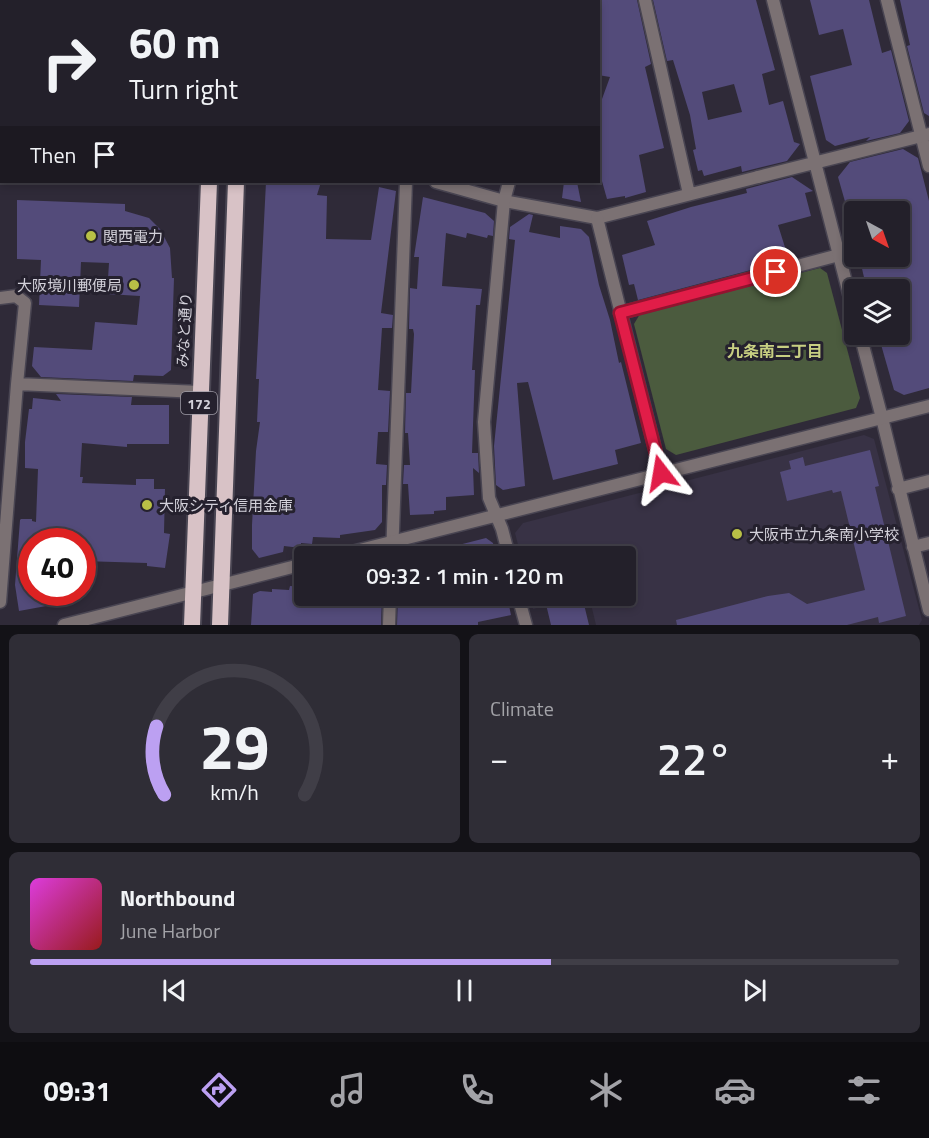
<!DOCTYPE html>
<html lang="en">
<head>
<meta charset="utf-8">
<style>
	body { margin:0; font-family:"Titillium Web","Noto Sans JP",sans-serif; background:#2f2d36; color:#f1f3f6; height:100vh; display:flex; flex-direction:column; font-size:22px; white-space:nowrap }
	* { box-sizing:border-box; margin:0 }
	p { font-size:20px; color:#a3a3a8 }
	.icon { flex:none; width:33px; height:33px; fill:none; stroke:currentColor; stroke-width:2; stroke-linecap:round; stroke-linejoin:round }
	.map { position:relative; height:625px; overflow:hidden }
	.drawer { display:flex; flex-direction:column; gap:9px; padding:9px; background:#131217; flex:1 }
	.drawer>* { flex:none }
	.hud { position:absolute; left:0px; top:0px; width:600px; height:183px; box-shadow:0 3px 9px #0003,0 0 0 2px #403e47; background:#23202a; color:#f1f3f6; overflow:hidden }
	.needle { width:39px; rotate:140deg }
	.fabs { position:absolute; left:844px; top:201px; display:grid; gap:12px }
	.fabs a { display:grid; place-items:center; width:66px; height:66px; border-radius:6px; background:#23202a; box-shadow:0 3px 9px #0003,0 0 0 2px #403e47; font-size:30px }
	.speed { position:absolute; left:18px; top:528px; display:flex; gap:12px; font-size:30px; font-weight:700; text-align:center }
	.speed>* { display:grid; place-content:center; width:78px; height:78px; border-radius:50%; background:#23202a; box-shadow:0 3px 9px #0003,0 0 0 2px #403e47; line-height:1 }
	.speed .limit { border:9px solid #d22; background:#fff; color:#111 }
	.pin { position:absolute; display:grid; place-items:center; width:51px; height:51px; color:#fff; margin:-26px; border:3px solid #fff; border-radius:50%; box-shadow:0 2px 6px #0007 }
	.me { position:absolute; width:66px; margin:-33px; rotate:346deg; stroke-linejoin:round; filter:drop-shadow(0 0 4px #0008) }
	.turn { display:flex; align-items:center; gap:21px; height:126px; padding:0 30px; font-size:27px }
	.turn .icon { width:78px; height:78px; stroke-width:2.5 }
	.turn b { display:block; font-size:42px; line-height:51px }
	.then { display:flex; align-items:center; height:57px; padding:0 30px; background:#0003; gap:12px; font-size:22px }
	.big { font-size:45px; font-weight:600; line-height:1.1 }
	.drawer .widget { flex:1; display:flex; flex-direction:column; justify-content:center; gap:9px; min-width:0; padding:0 21px; border-radius:9px; background:#2f2d36 }
	.drawer .dial { align-items:center; gap:0 }
	.dial svg { height:156px; overflow:visible; fill:none; stroke:#403e47; stroke-width:7; stroke-linecap:round; text-anchor:middle }
	.dial text { fill:#f1f3f6; stroke:none }
	.song { display:flex; align-items:center; gap:18px }
	.cover { width:72px; height:72px; border-radius:9px; background:linear-gradient(135deg,hsl(300 70% 55%),hsl(0 70% 35%)) }
	.played { height:6px; border-radius:3px; background:linear-gradient(90deg,#bca0f2 60%,#403e47 60%) }
	.keys { display:flex; justify-content:space-around; direction:ltr }
	.heat { display:flex; justify-content:space-between; align-items:center; font-size:33px; direction:ltr }
	.drawer .tiles { flex:1; display:grid; gap:9px; grid-template-columns:1fr 1fr }
	.widget:last-child { grid-column:span 2 }
	.trip { position:absolute; left:294px; top:546px; width:342px; height:60px; border-radius:6px; background:#23202a; box-shadow:0 3px 9px #0003,0 0 0 2px #403e47; font-weight:600; line-height:60px; text-align:center }
	.menu { display:flex; height:96px; justify-content:space-around; align-items:center; background:#0e0d11; color:#a3a3a8 }
	.menu .icon { width:42px; height:42px }
	.menu .selected { color:#bca0f2 }
	.menu b { font-size:27px; color:#f1f3f6 }
	.map>svg:first-child { display:block }
	.built { fill:#383245 }
	.green { fill:#4b5b3e }
	.building { fill:#534b7a; fill-rule:evenodd }
	.lines { fill:none; stroke-linecap:round; stroke-linejoin:round }
	.minor-casing { stroke:#494552; stroke-width:15 }
	.tertiary-casing { stroke:#494552; stroke-width:15 }
	.trunk-casing { stroke:#494552; stroke-width:20 }
	.minor { stroke:#7b7173; stroke-width:12 }
	.tertiary { stroke:#7b7173; stroke-width:12 }
	.trunk { stroke:#d8c2c6; stroke-width:16 }
	.route-casing { stroke:#92132f; stroke-width:15 }
	.route { stroke:#e11d48; stroke-width:10 }
	.poi-dot { fill:#b9c046; stroke:#25212e; stroke-width:2 }
	.labels { text-anchor:middle; dominant-baseline:central; stroke-width:6; stroke-linejoin:round; paint-order:stroke }
	.shield { fill:#25212e; stroke:#9f9ca6; stroke-width:1.5 }
	.shield-label { font-size:14px; font-weight:bold; fill:#d3d1da }
	.poi-label { font-size:15px; fill:#d3d1da; stroke:#25212e; text-anchor:start }
	.street-label { font-size:15px; fill:#d3d1da; stroke:#25212e }
	.neighbourhood-label { font-size:16px; font-weight:bold; fill:#c8cf82; stroke:#25212e }
</style>
</head>
<body>
<div class="map">
<svg width="929" height="625" viewBox="0 0 929 625">
	<rect width="100%" height="100%" fill="#2f2a38"/>
	<!-- built -->
	<path class="built" d="M864,435L874,439L922,620L919,625H596L589,596H626V556H521L515,533L523,523Z
		M530,596H584L533,609Z"/>
	<!-- green -->
	<path class="green" d="M820,268L827,273L860,398L856,408L676,455L666,449L634,324L640,314Z"/>
	<!-- building -->
	<path class="building" d="M598,0H637L651,64L645,67L664,148L639,155L646,192L625,198V196L607,199L598,167V110L610,77L598,75Z
		M653,0H756L775,70L762,74L769,105L783,101L794,142L800,144L787,161L742,172L741,166L704,176L702,170L698,171L693,150L696,149L690,115L673,60L667,61ZM734,84L742,112L708,120L702,92Z
		M810,0H869L882,53L891,50L909,121L900,133L866,141L870,137L835,146L826,140L810,76L852,65L843,29L819,35Z
		M900,0H929V116L924,113L907,46L910,45Z
		M903,149L918,158L929,201V388L904,395L894,390L878,334H900V290H867L859,256H903L900,243V212H848L838,177L850,162Z
		M792,177L813,191L805,193L811,216L778,225L789,260L638,300L634,284L629,285L622,255L655,245L647,221L691,207L747,193L746,189Z
		M266,182H321L317,195L327,196L326,239L371,240L379,187L396,191L381,313L393,315L392,328H382L378,390L390,391L388,432H378L376,464L387,465L386,485H382V522L375,530L340,535V538L313,537L312,544L301,543V548L284,546L283,552L259,558L252,549V525L256,451L260,422H257L259,379H256Z
		M564,182H577L581,202L562,198Z
		M423,197L485,213L494,221L493,236L488,235L487,238L467,233L466,238L446,233L442,286L482,289L480,305H476L472,370H475L472,453H478L479,473L473,468L474,495L446,497V510L434,511V514L410,515L408,484H403L404,465H410L408,433H405L406,393H411L414,334L413,329H409L410,288L417,289L419,257H414Z
		M17,200L125,204V211L149,218L160,229L170,248L172,278H174L171,370L163,376L134,375L133,381L41,377L32,366L34,347L92,350L95,322L137,325L140,296L107,294L109,263L81,262L79,307L39,305L41,260L17,259Z
		M529,214L533,215L529,232L560,238V226L581,229L589,237L599,285L610,320L619,363L621,362L641,443L615,450L618,464L553,480L528,382L517,383L525,486L503,490L496,485L494,446L515,240L509,239L510,227Z
		M56,394L132,397L131,405H169V444H127V447L82,443L80,477H83L82,483L136,485V479H154V489H165L164,533L170,534L165,568L147,566V563L82,561V542H32V592H78L79,600L19,611L15,585L20,520L21,519H32V521L36,522L38,469L25,468V442L29,409H32L33,398L61,401Z
		M870,450L879,486L875,487L906,616L879,623L878,617L847,625H677L676,620L768,596L789,593L807,604L865,590L841,491L833,493L832,490L787,501L780,472L791,469L789,461L803,457L805,466Z
		M486,538L493,543L496,556H436L435,551Z
		M290,586L304,587V596H382L381,625H251L253,594L260,591L272,592V589L289,590Z
		M398,596H432L434,601L454,596H507L511,615L478,622V625H397Z
		M544,596H582L589,625H551Z"/>
	<g class="lines">
		<defs>
			<path id="minor" d="M645,0L689,194
				M887,0L929,166
				M363,2V0
				M458,2L459,0
				M436,182L504,201L597,218L758,177
				M620,313L839,255
				M882,418L929,610
				M898,489L929,481
				M913,547L929,543
				M392,556L406,182
				M389,625L390,596"/>
			<path id="tertiary" d="M773,0L855,317
				M556,2L557,0
				M0,172H2
				M758,177L929,134
				M597,218L661,473
				M0,298L16,296L25,303L17,384L0,602
				M860,334L882,418
				M17,384L200,392
				M336,556L929,406
				M509,556L502,529L489,498L484,422L504,201L509,182
				M518,596L526,625
				M64,625L304,564"/>
			<path id="trunk" d="M214,2V0
				M242,2V0
				M192,625L209,182
				M220,625L236,182"/>
		</defs>
		<!-- minor casing -->
		<use href="#minor" class="minor-casing"/>
		<!-- tertiary casing -->
		<use href="#tertiary" class="tertiary-casing"/>
		<!-- trunk casing -->
		<use href="#trunk" class="trunk-casing"/>
		<!-- minor -->
		<use href="#minor" class="minor"/>
		<!-- tertiary -->
		<use href="#tertiary" class="tertiary"/>
		<!-- trunk -->
		<use href="#trunk" class="trunk"/>
	</g>
	<g class="lines">
		<defs>
			<path id="route" d="M661,473L620,313L776,272"/>
		</defs>
		<!-- route casing -->
		<use href="#route" class="route-casing"/>
		<!-- route -->
		<use href="#route" class="route"/>
	</g>
	<!-- markers -->
	<g class="poi-dot">
		<circle cx="91" cy="236" r="6"/>
		<circle cx="134" cy="285" r="6"/>
		<circle cx="147" cy="505" r="6"/>
		<circle cx="737" cy="534" r="6"/>
	</g>
	<g class="labels">
		<!-- shield labels -->
		<rect class="shield" x="181" y="392" width="36" height="22" rx="4.5"/>
		<g class="shield-label">
			<text x="199" y="403">172</text>
		</g>
		<!-- poi labels -->
		<g class="poi-label">
			<text x="103" y="236">関西電力</text>
			<text x="122" y="285" text-anchor="end">大阪境川郵便局</text>
			<text x="159" y="505">大阪シティ信用金庫</text>
			<text x="749" y="534">大阪市立九条南小学校</text>
		</g>
		<!-- street labels -->
		<g class="street-label">
			<text transform="translate(184 330) rotate(-87)">みなと通り</text>
		</g>
		<!-- neighbourhood labels -->
		<g class="neighbourhood-label">
			<text x="775" y="351">九条南二丁目</text>
		</g>
	</g>
</svg>
<div class="fabs">
<a><svg class="needle" viewBox="-14 -14 28 28"><path d="M0-13l5 13h-10z" fill="#e53935"/><path d="M0 13l5-13h-10z" fill="#a3a3a8"/></svg></a>
<a><svg class="icon" aria-label="layers" viewBox="0 0 24 24"><path d="M12 4l9 5-9 5-9-5zM3 14l9 5 9-5"/></svg></a>
</div>
<div class="speed"><div class="limit">40</div></div>
<div class="pin" style="left:776px;top:272px;background:#d93025"><svg class="icon" aria-label="arrive" viewBox="0 0 24 24"><path d="M6 21V4h12l-3 4 3 4H6"/></svg></div>
<svg class="me" style="left:661px;top:473px" viewBox="-20 -20 40 40"><path d="M0-17L14 15 0 8-14 15z" fill="#e11d48" stroke="#fff" stroke-width="4"/></svg>
<div class="trip">09:32 · 1 min · 120 m</div>
<div class="hud">
<div class="turn"><svg class="icon" aria-label="right" viewBox="0 0 24 24"><path d="M7 20v-9h11M14 6l5 5-5 5"/></svg><div><b>60 m</b>Turn right</div></div>
<div class="then">Then<svg class="icon" aria-label="arrive" viewBox="0 0 24 24"><path d="M6 21V4h12l-3 4 3 4H6"/></svg></div>
</div>
</div>
<section class="drawer">
<div class="tiles">
<div class="widget dial"><svg viewBox="0 0 100 80">
<path d="M14 69A42 42 0 1 1 86 69"/>
<path d="M14 69A42 42 0 0 1 10 34" stroke="#bca0f2"/>
<text x="50" y="56" font-size="32" font-weight="700">29</text>
<text x="50" y="72" font-size="11">km/h</text>
</svg></div>
<div class="widget"><p>Climate</p>
<div class="heat"><a>−</a><b class="big">22°</b><a>+</a></div>
</div>
<div class="widget">
<div class="song"><i class="cover"></i><div><b>Northbound</b><p>June Harbor</p></div></div>
<div class="played"></div>
<div class="keys"><svg class="icon" aria-label="previous" viewBox="0 0 24 24"><path d="M18 5L8 12l10 7zM5 5v14"/></svg><svg class="icon" aria-label="pause" viewBox="0 0 24 24"><path d="M8 5v14M16 5v14"/></svg><svg class="icon" aria-label="next" viewBox="0 0 24 24"><path d="M6 5l10 7-10 7zM19 5v14"/></svg></div>
</div>
</div>
</section>
<nav class="menu">
<b>09:31</b>
<svg class="icon selected" aria-label="directions" viewBox="0 0 24 24"><path d="M12 3l9 9-9 9-9-9zM9 14v-3h6M13 9l2 2-2 2"/></svg>
<svg class="icon" aria-label="music" viewBox="0 0 24 24"><path d="M9 18V5l10-2v13"/><circle cx="6" cy="18" r="3"/><circle cx="16" cy="16" r="3"/></svg>
<svg class="icon" aria-label="phone" viewBox="0 0 24 24"><path d="M5 4h4l2 5-3 2q2 4 5 5l2-3 5 2v4C11 20 4 13 5 4z"/></svg>
<svg class="icon" aria-label="climate" viewBox="0 0 24 24"><path d="M12 3v18M4 7l16 10M4 17L20 7"/></svg>
<svg class="icon" aria-label="car" viewBox="0 0 24 24"><path d="M5 17H2v-5l4-1 3-4h7l3 4 3 1v5h-3M9 17h6M6 11h13"/><circle cx="7" cy="17" r="2"/><circle cx="17" cy="17" r="2"/></svg>
<svg class="icon" aria-label="filters" viewBox="0 0 24 24"><path d="M4 7h16M4 17h16"/><circle cx="9" cy="7" r="2"/><circle cx="15" cy="17" r="2"/></svg>
</nav>
</body>
</html>
